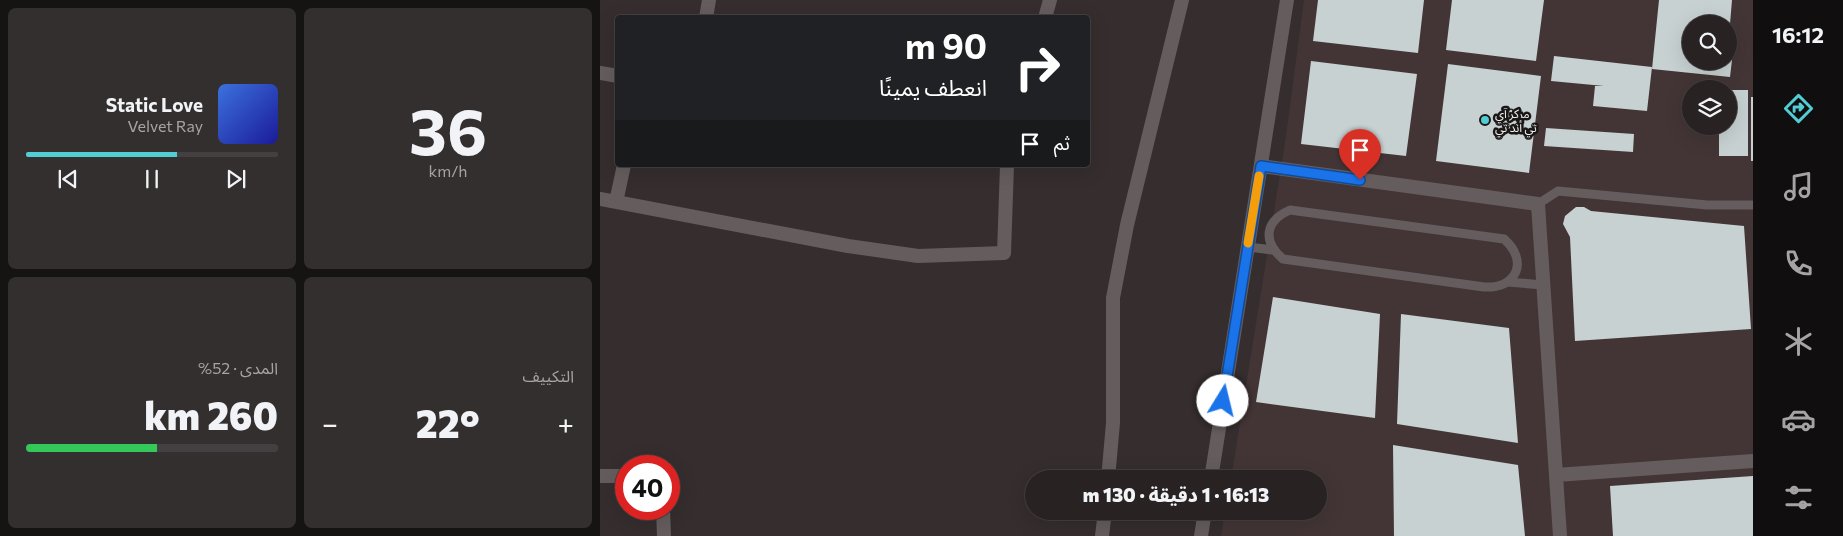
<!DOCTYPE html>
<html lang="ar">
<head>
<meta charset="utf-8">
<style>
	body { margin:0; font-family:Commissioner,"Noto Sans Arabic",sans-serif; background:#342f2f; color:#f1f3f6; direction:rtl; height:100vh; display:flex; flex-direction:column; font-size:19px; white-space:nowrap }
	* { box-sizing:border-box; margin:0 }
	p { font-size:16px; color:#a5a4a5 }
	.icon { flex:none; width:28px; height:28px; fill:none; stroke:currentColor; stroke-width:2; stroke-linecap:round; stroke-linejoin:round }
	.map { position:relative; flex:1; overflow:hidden; direction:ltr }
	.details { display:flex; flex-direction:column; gap:8px; padding:8px; background:#161313; width:600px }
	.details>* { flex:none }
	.banner { position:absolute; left:15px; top:15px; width:475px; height:152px; border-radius:5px; box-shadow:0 5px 20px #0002,0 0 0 1px #443f40; direction:rtl; background:#202124; color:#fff; overflow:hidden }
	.tools { position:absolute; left:1082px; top:15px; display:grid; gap:10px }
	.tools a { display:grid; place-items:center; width:55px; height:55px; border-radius:50%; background:#282222; box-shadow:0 5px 20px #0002,0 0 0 1px #443f40; font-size:25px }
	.speed { position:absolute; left:15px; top:455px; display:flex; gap:10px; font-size:25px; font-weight:700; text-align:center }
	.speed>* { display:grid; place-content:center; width:65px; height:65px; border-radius:50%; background:#282222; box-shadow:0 5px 20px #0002,0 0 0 1px #443f40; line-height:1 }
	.speed .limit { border:8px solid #d22; background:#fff; color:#111 }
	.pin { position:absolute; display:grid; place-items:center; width:42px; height:42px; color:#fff; margin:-51px -21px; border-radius:50% 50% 50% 0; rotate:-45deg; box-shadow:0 0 5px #0007 }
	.pin .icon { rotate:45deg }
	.me { position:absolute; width:55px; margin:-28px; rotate:9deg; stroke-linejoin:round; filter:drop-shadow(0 0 4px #0008) }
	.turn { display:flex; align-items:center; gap:18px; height:105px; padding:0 20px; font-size:22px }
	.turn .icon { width:65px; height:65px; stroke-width:2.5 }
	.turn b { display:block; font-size:35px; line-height:42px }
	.then { display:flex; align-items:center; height:48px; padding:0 20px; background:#0003; gap:10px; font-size:19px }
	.big { font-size:38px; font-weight:800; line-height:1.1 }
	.details .widget { flex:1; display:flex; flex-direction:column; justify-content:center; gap:8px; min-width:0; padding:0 18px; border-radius:8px; background:#342f2f }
	.details .dial { align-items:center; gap:0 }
	.dial b { font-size:65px; line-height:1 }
	.song { display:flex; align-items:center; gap:15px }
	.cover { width:60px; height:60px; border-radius:8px; background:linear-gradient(135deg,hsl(220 70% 55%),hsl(240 70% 35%)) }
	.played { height:5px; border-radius:2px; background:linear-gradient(90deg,#52ccd5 60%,#443f40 60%) }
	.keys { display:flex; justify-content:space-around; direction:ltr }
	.heat { display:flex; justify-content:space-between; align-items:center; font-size:28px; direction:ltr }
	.charge { height:8px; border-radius:4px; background:linear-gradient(90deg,#34c759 52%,#443f40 0) }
	.details .tiles { flex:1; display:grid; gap:8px; grid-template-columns:repeat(2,1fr) }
	.trip { position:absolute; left:425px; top:470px; width:302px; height:50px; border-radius:25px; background:#282222; box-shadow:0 5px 20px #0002,0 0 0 1px #443f40; font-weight:800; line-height:50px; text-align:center; direction:rtl }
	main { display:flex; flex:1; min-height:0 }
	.menu { display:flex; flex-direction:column; width:90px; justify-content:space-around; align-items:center; background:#100e0e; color:#a5a4a5 }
	.menu .icon { width:35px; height:35px }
	.menu .current { color:#52ccd5 }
	.menu b { font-size:22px; color:#f1f3f6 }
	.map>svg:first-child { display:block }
	.built { fill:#433536; fill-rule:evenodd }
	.building { fill:#c7d1d2 }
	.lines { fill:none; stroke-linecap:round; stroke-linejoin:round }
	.service { stroke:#655d5d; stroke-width:9 }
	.minor { stroke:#655d5d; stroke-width:14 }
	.tertiary { stroke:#655d5d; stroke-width:14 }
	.route-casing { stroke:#114b97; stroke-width:12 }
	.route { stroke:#1a73e8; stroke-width:9 }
	.slow { stroke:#f59e0b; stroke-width:9 }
	.poi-dot { fill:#52ccd5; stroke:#1a1717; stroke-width:2 }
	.labels { text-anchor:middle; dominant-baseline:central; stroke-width:5; stroke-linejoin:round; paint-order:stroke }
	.poi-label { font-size:12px; fill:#f7f2f2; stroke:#1a1717; text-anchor:start }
</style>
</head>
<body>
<main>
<nav class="menu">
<b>16:12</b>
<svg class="icon current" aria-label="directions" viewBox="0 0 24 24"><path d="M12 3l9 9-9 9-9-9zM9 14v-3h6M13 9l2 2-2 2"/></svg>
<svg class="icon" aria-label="music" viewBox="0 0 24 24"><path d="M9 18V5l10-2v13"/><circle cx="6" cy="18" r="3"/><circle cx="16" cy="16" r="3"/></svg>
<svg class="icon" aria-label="phone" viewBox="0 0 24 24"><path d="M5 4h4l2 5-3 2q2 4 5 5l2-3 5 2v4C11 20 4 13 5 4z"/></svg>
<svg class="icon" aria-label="climate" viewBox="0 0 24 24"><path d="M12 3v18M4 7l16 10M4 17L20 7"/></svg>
<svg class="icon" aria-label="car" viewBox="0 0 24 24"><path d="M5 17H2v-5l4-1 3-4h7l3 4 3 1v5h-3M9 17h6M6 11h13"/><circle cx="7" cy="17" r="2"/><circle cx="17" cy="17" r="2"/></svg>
<svg class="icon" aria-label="filters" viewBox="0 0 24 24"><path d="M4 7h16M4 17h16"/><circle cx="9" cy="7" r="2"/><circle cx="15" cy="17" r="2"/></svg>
</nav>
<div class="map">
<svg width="1153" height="536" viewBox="0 0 1153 536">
	<rect width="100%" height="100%" fill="#352d2e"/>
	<!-- built -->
	<path class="built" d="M704,0H1153V536H621L625,511H719V479H631L685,143ZM1091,24H1129V61H1091ZM1091,89H1129V126H1091Z"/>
	<!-- building -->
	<path class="building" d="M718,0H824L818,53L713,41Z
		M852,0H944L936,61L846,50Z
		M1059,0H1132L1130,24H1091V47L1087,46L1086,55L1091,56V61L1132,60L1130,77L1052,69Z
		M954,56L1052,67L1047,111L993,106L995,86H1004L951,81Z
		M711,61L817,74L806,156L701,144Z
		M848,64L941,76L929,173L836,161Z
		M1129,90H1148V156H1119V126H1129Z
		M1151,97H1153V161H1151Z
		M946,128L1034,134L1033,152L944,146Z
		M976,207H984L991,211L1144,226L1151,329L975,341L970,237L963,224L965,216Z
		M673,297L780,314L775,418L656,402Z
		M801,314L909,328L918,443L797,424Z
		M793,445L918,465L925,536H794Z
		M1153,476V536H1013L1010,486Z"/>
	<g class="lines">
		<!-- service -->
		<path class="service" d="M938,204L958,191L1107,205H1153
			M690,210L904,239C929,261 917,289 884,287L683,259C662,241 665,221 690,210Z
			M648,247L673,250
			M908,282L943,285"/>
		<!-- minor -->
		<path class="minor" d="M106,18L109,0
			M445,18L450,0
			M0,73L18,76
			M661,166L938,204L960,536
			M0,199L248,246L318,256L404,253L407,165
			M16,202L24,165
			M956,475L1153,461
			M0,476H26
			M508,479L513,423V298L527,225L582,0
			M63,509L64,536
			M502,536L505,511"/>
		<!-- tertiary -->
		<path class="tertiary" d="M611,479L687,0
			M601,536L605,511"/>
	</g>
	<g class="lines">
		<defs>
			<path id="route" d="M623,401L661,166L760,180"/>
		</defs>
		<!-- route casing -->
		<use href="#route" class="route-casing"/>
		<!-- route -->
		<use href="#route" class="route"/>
		<!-- slow -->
		<path class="slow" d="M648,243L659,176"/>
	</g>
	<!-- markers -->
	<circle class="poi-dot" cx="885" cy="120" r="5"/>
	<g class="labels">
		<!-- poi labels -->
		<g class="poi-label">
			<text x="895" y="113">مركز آي<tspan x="895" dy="14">تي أند تي</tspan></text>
		</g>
	</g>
</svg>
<div class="tools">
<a><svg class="icon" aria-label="search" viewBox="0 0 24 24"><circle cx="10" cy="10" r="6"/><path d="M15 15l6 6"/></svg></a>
<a><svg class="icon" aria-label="layers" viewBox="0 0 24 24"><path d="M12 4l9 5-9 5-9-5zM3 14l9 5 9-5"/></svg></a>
</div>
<div class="speed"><div class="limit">40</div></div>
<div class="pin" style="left:760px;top:180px;background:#d93025"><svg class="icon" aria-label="arrive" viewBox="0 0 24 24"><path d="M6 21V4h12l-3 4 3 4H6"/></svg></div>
<svg class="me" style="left:623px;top:401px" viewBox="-20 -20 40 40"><circle r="19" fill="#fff"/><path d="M0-13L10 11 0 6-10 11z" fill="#1a73e8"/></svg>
<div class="trip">16:13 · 1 دقيقة · 130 m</div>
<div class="banner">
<div class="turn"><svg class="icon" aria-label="right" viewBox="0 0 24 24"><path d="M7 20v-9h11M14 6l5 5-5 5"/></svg><div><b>90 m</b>انعطف يمينًا</div></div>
<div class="then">ثم<svg class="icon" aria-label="arrive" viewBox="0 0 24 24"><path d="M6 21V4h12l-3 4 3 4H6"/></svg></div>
</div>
</div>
<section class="details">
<div class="tiles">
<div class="widget dial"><b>36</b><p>km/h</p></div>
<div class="widget">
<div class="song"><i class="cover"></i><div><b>Static Love</b><p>Velvet Ray</p></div></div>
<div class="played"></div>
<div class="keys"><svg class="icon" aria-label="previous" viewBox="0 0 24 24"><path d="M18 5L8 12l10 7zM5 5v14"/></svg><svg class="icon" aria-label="pause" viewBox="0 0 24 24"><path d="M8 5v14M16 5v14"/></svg><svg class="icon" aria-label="next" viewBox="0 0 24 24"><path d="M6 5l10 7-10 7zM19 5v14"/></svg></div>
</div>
<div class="widget"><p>التكييف</p>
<div class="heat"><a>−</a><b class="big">22°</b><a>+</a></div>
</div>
<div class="widget"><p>المدى · 52%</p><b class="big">260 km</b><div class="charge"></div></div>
</div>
</section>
</main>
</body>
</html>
